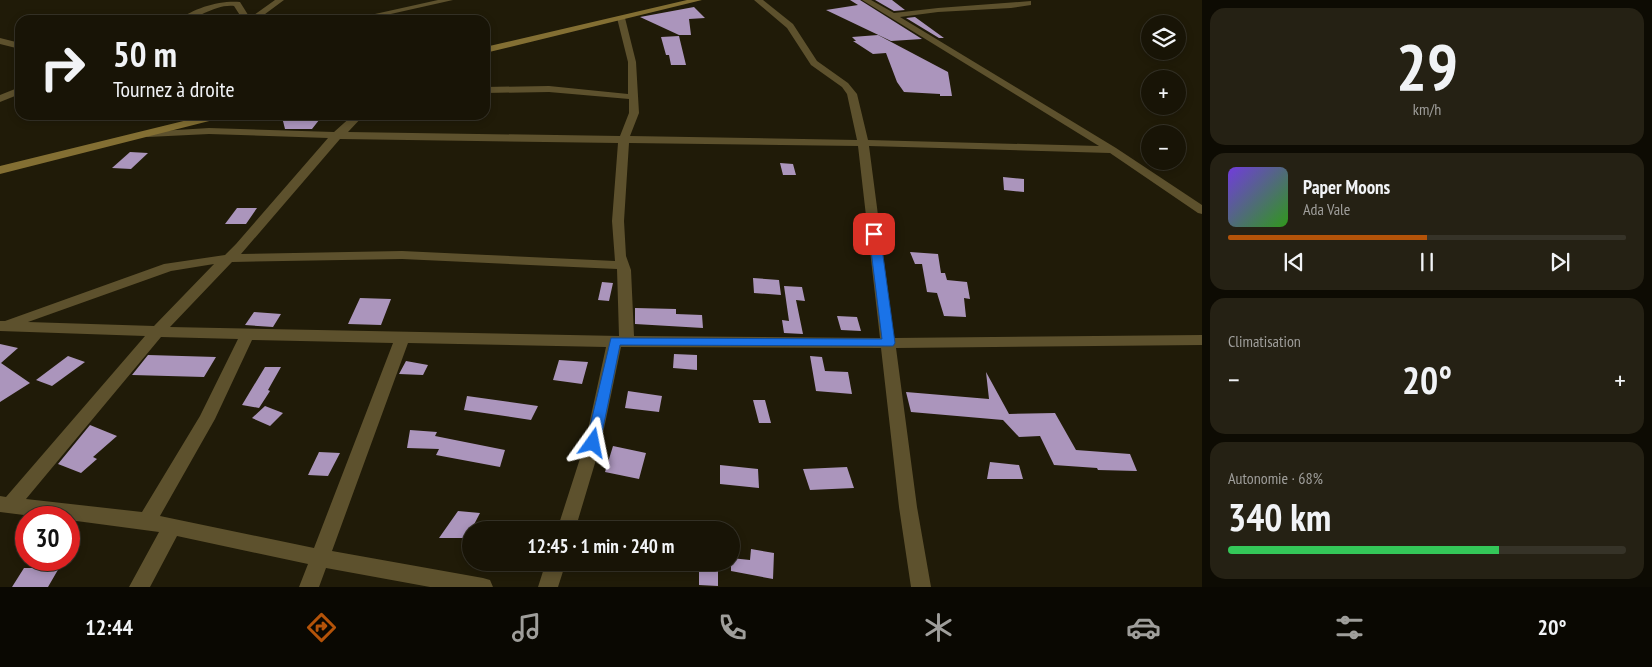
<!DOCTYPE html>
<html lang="fr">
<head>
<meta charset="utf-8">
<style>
	body { margin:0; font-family:"PT Sans Narrow",sans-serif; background:#252114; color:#f1f3f6; height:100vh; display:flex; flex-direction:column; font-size:19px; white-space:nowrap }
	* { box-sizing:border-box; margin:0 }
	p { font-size:16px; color:#9f9e9b }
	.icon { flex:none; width:28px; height:28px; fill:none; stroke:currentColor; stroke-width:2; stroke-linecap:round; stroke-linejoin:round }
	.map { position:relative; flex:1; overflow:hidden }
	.sheet { display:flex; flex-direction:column; gap:8px; padding:8px; background:#0d0b03; width:450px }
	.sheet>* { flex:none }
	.guide { position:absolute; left:15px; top:15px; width:475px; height:105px; border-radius:15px; box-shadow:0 2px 8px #0003,0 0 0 1px #363328; background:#181406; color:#f1f3f6; overflow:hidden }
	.controls { position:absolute; left:1141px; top:15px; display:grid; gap:10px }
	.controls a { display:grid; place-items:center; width:45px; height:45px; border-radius:50%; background:#181406; box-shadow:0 2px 8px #0003,0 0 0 1px #363328; font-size:25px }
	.speed { position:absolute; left:15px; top:506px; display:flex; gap:10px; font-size:25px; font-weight:700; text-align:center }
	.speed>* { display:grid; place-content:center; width:65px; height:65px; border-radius:50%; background:#181406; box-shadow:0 2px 8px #0003,0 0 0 1px #363328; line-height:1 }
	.speed .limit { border:8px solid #d22; background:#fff; color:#111 }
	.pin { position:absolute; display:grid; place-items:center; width:42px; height:42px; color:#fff; margin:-21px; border-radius:10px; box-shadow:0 2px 8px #0006 }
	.me { position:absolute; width:55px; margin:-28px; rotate:12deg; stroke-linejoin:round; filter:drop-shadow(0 0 4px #0008) }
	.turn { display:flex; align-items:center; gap:18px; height:105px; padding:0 15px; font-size:22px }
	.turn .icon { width:65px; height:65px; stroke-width:2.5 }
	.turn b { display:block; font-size:35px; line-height:42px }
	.big { font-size:38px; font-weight:700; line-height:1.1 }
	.sheet .tile { flex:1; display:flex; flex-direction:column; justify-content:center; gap:8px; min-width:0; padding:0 18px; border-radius:15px; background:#252114 }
	.sheet .dial { align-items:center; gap:0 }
	.dial b { font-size:65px; line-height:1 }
	.song { display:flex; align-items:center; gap:15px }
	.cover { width:60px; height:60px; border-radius:8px; background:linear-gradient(135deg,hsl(260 70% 55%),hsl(110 70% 35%)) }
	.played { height:5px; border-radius:2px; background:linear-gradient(90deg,#b45309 50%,#363328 50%) }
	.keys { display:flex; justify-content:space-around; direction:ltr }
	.heat { display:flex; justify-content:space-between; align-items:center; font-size:28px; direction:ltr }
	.charge { height:8px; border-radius:4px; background:linear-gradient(90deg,#34c759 68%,#363328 0) }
	.trip { position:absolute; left:462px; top:521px; width:278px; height:50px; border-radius:25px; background:#181406; box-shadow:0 2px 8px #0003,0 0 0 1px #363328; font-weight:700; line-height:50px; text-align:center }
	.tab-bar { display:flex; height:80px; justify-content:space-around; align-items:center; background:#0a0802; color:#9f9e9b }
	.tab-bar .icon { width:35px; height:35px }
	.tab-bar .selected { color:#b45309 }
	.tab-bar b { font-size:22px; color:#f1f3f6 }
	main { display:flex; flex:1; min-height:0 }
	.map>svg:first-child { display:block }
	.building { fill:#ab95bc }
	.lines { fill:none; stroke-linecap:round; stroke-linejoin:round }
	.street { fill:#5d512d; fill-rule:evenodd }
	.secondary { fill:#836f33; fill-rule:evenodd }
	.route { fill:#1a73e8; stroke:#114b97 }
</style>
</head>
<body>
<main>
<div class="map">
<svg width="1202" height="587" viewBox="0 0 1202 587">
	<rect width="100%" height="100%" fill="#201b08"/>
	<!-- building -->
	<path class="building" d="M850,0H860L922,39L891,41L826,10L858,5Z
		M875,0H892L905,10L894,11Z
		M694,7L705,18L689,19L691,35H679L640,17Z
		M915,17L944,38H939L906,18Z
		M878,35L948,72L952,96H940V94L904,92L897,82L886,53L873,54L853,41H856L852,37Z
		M679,36L686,65H671L669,55H666L661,37Z
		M293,115H323L312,129H285L282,117Z
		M130,152L148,153L131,169L112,168Z
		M780,163L793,164L796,175H783Z
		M1003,177L1024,179V192L1004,190Z
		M237,208H257L246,224H225Z
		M910,252L938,254L941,273H945L947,280L967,282L970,299L964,298L966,317L944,316L937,293L927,292L922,264H915Z
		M753,278L779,280L781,295L754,293Z
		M602,282L613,283L609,301L598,300Z
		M784,286L802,287L805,301L796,300L803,334L784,333L782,320L789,321Z
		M360,298L391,299L381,325L348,324Z
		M635,308L676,309V314L702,315L703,328L635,324Z
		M254,312L281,314L273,327L245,325Z
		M837,316L857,317L861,331L841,330Z
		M0,344L18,348L1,363L30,383L0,402Z
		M674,354L697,355V370L673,368Z
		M148,355L216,357L204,377L132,375Z
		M68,356L85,362L52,386L36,380Z
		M810,356L822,357L825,371L848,372L852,394L816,391Z
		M559,360L588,362L582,384L553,380Z
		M406,361L428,365L423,375L399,374Z
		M265,367H281L268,390L270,391L259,408L242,405Z
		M986,372L1009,414L1055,413L1076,450L1130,454L1137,471L1098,470L1097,468L1054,465L1040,436L1019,437L1003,420L911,412L906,392L989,399Z
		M628,391L662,396L659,412L625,408Z
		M467,396L538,406L531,420L464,410Z
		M753,400H765L771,423H759Z
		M265,406L283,413L270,426L252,418Z
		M90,425L117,436L93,457L97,459L81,473L58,464Z
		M410,430L437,432L435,436L505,450L500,467L436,455L439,449L407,448Z
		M613,446L646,453L639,479L605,472Z
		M319,452L340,453L328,476L308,475Z
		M990,462L1019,465L1023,479H987Z
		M720,465L758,469L759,488L720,484Z
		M847,467L854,488L810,490L803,469Z
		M458,511L480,513L467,538H439Z
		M751,549L774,553L773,579L731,571V558L750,560Z
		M699,562H718V586L699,585Z
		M24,568H59L48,587H12Z"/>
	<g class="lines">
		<!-- street -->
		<path class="street" d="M275,0H284L257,20H243L234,6C214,4 199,20 179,20C193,8 221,0 240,2L250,18Z
			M438,0H453L364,20H348Z
			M754,0H763L793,24L817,61L848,83L857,94L868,140L1099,146L862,0H871L894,13L938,8L1031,1V5L1011,8L938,12L900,17L1116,148L1202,205V214L1198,213L1110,153L869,146L894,338L1202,335V345L896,348L917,507L931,587H911L899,507L881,348L621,347L601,443L575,530H557L585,443L606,347L408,343L332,551L483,578L490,580L493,587H430L326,568L319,587H299L308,564L177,536L150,587H129L159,532L69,520V518H48L0,512V496L6,497L145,336L0,331V321H5L164,264L225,255L236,244L328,138L209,134L148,137L144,136L143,134L144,132L209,128L334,132L353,115H364L348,132L620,136L629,113V99L549,92L485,93V87L549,86L628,94V62L617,18L621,16L625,18L636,62L639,113L630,136L857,140L847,94L842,87L811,65L787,28ZM340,139L618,143L612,221L615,261L402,251L241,254ZM629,143L858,146L880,338L634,336L631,270L626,256L624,221ZM402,259L617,269L619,336L170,327L232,262ZM214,264L154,326L28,322L171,271ZM161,337L238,339L200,416L142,512L26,499ZM252,340L393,343L314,548L160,516L215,419Z
			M0,38L20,43V49L0,44Z
			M20,87V94L0,102V95Z
			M546,562H566L558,587H538Z"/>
		<!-- secondary -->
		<path class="secondary" d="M687,0H702L485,53V47Z
			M208,115H226L225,117L0,174V166Z"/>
	</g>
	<!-- route -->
	<path class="route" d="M874,231L880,234L895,343L893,346L620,345L600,443L598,447L593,449L588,447L586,443L611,338L882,339L869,234Z"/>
</svg>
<div class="controls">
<a><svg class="icon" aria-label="layers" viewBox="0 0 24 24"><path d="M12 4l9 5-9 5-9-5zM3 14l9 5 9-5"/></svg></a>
<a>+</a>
<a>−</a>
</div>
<div class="speed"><div class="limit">30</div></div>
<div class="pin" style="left:874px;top:234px;background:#d93025"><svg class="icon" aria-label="arrive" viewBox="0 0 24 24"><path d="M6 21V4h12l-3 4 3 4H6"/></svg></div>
<svg class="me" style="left:593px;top:443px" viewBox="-20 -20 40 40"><path d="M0-17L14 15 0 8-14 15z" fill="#1a73e8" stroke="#fff" stroke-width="4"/></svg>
<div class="trip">12:45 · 1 min · 240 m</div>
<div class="guide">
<div class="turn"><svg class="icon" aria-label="right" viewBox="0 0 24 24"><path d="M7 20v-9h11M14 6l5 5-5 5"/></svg><div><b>50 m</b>Tournez à droite</div></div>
</div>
</div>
<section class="sheet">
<div class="tile dial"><b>29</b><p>km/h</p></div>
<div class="tile">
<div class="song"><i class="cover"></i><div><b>Paper Moons</b><p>Ada Vale</p></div></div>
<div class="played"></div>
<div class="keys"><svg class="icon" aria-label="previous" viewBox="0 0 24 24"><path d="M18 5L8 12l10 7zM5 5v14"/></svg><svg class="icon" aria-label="pause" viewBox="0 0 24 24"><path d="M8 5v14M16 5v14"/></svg><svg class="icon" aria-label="next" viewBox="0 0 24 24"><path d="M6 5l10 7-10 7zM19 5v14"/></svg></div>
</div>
<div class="tile"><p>Climatisation</p>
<div class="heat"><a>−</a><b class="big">20°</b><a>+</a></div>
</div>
<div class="tile"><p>Autonomie · 68%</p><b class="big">340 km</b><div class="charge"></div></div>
</section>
</main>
<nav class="tab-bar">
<b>12:44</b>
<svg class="icon selected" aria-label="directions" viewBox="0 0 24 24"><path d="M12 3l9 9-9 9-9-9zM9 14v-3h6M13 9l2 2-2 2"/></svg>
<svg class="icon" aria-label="music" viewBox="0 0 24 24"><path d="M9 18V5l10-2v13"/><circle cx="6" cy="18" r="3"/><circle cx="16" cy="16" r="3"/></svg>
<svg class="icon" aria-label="phone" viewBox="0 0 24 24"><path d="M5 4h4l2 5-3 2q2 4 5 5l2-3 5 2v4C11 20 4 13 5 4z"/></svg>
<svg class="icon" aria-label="climate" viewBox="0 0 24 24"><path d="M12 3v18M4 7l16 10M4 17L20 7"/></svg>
<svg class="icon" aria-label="car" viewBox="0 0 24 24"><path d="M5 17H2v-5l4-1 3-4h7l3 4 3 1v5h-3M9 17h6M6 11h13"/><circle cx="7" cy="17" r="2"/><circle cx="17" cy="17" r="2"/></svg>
<svg class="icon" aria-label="filters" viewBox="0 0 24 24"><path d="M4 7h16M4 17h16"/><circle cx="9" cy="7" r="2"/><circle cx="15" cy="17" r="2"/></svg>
<b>20°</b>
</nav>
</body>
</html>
